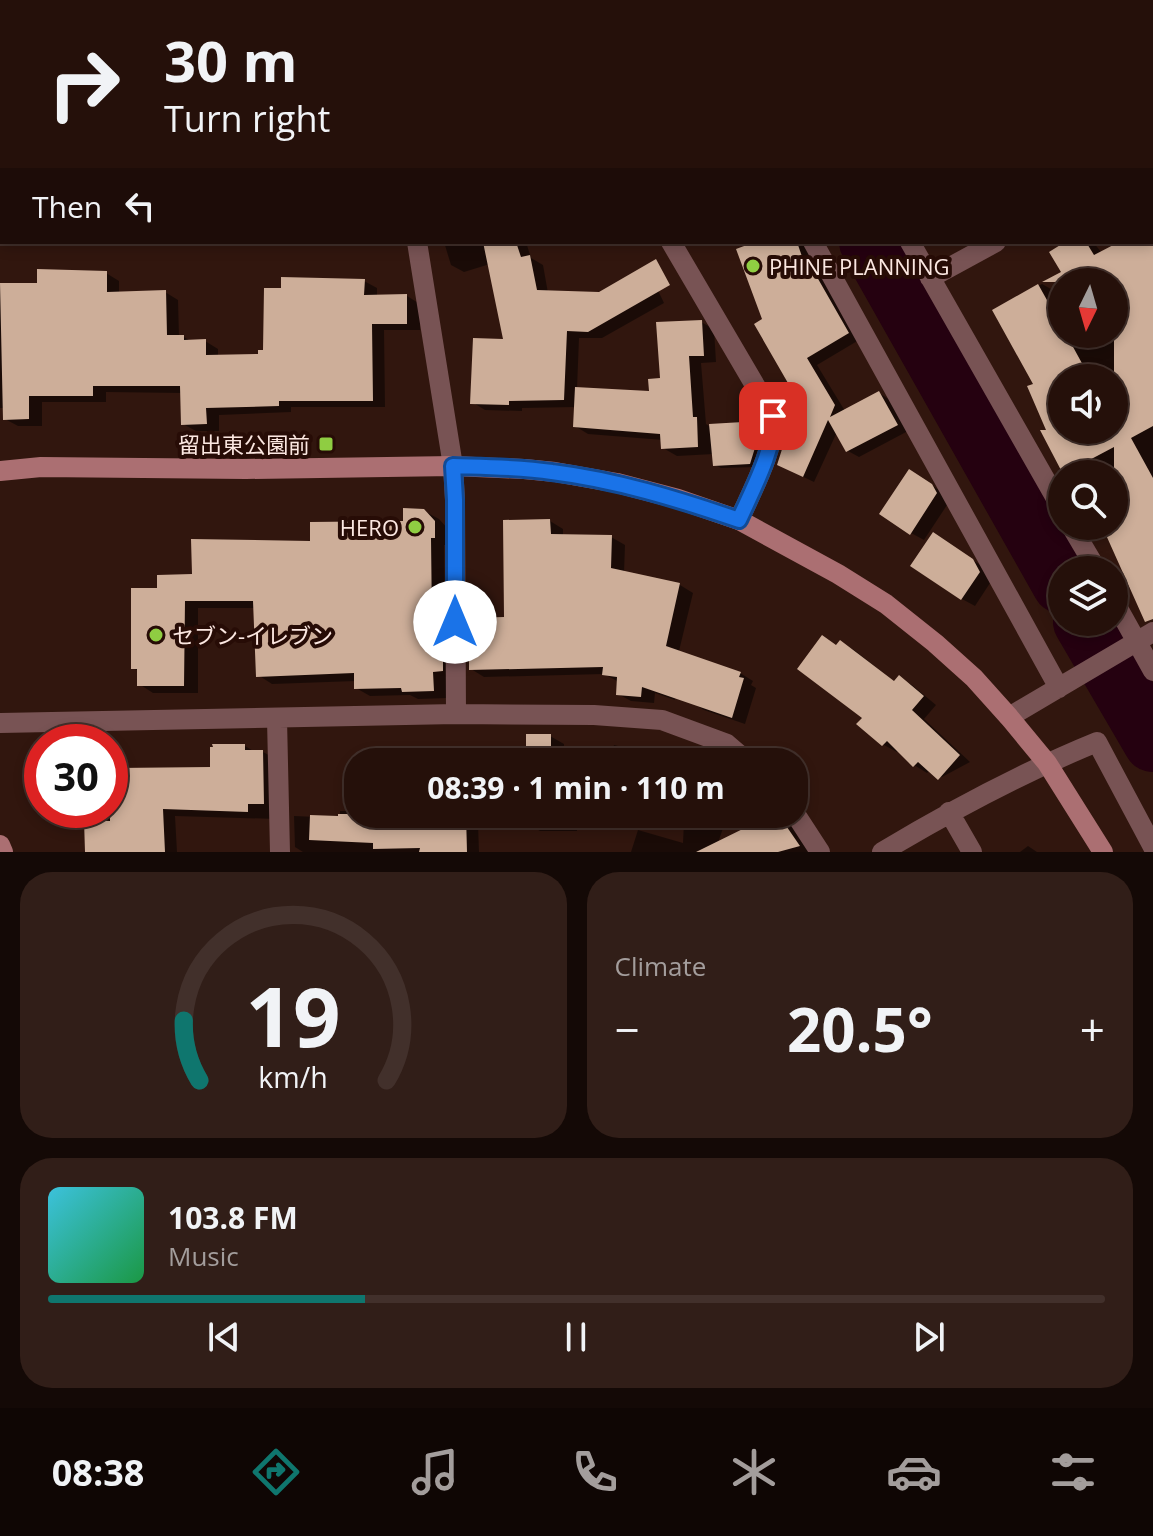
<!DOCTYPE html>
<html lang="en">
<head>
<meta charset="utf-8">
<style>
	body { margin:0; font-family:"Open Sans","Noto Sans JP",sans-serif; background:#311e18; color:#f1f3f6; height:100vh; display:flex; flex-direction:column; font-size:30px; white-space:nowrap }
	* { box-sizing:border-box; margin:0 }
	p { font-size:26px; color:#a39d9c }
	.icon { flex:none; width:44px; height:44px; fill:none; stroke:currentColor; stroke-width:2; stroke-linecap:round; stroke-linejoin:round }
	.map { position:relative; height:852px; overflow:hidden }
	.sheet { display:flex; flex-direction:column; gap:20px; padding:20px; background:#140906; flex:1 }
	.sheet>* { flex:none }
	.guide { position:absolute; left:0px; top:0px; width:1154px; height:244px; box-shadow:0 4px 12px #0003,0 0 0 2px #42302b; background:#25100a; color:#f1f3f6; overflow:hidden }
	.needle { width:52px; rotate:185deg }
	.tools { position:absolute; left:1048px; top:268px; display:grid; gap:16px }
	.tools a { display:grid; place-items:center; width:80px; height:80px; border-radius:50%; background:#25100a; box-shadow:0 4px 12px #0003,0 0 0 2px #42302b; font-size:40px }
	.speed { position:absolute; left:24px; top:724px; display:flex; gap:16px; font-size:40px; font-weight:700; text-align:center }
	.speed>* { display:grid; place-content:center; width:104px; height:104px; border-radius:50%; background:#25100a; box-shadow:0 4px 12px #0003,0 0 0 2px #42302b; line-height:1 }
	.speed .limit { border:12px solid #d22; background:#fff; color:#111 }
	.pin { position:absolute; display:grid; place-items:center; width:68px; height:68px; color:#fff; margin:-34px; border-radius:16px; box-shadow:0 4px 12px #0006 }
	.me { position:absolute; width:88px; margin:-44px; rotate:0deg; stroke-linejoin:round; filter:drop-shadow(0 0 6px #0008) }
	.turn { display:flex; align-items:center; gap:28px; height:168px; padding:0 32px; font-size:36px }
	.turn .icon { width:104px; height:104px; stroke-width:2.5 }
	.turn b { display:block; font-size:56px; line-height:68px }
	.then { display:flex; align-items:center; height:76px; padding:0 32px; background:#0003; gap:16px; font-size:30px }
	.big { font-size:60px; font-weight:700; line-height:1.1 }
	.sheet .tile { flex:1; display:flex; flex-direction:column; justify-content:center; gap:12px; min-width:0; padding:0 28px; border-radius:32px; background:#311e18 }
	.sheet .dial { align-items:center; gap:0 }
	.dial svg { height:208px; overflow:visible; fill:none; stroke:#42302b; stroke-width:7; stroke-linecap:round; text-anchor:middle }
	.dial text { fill:#f1f3f6; stroke:none }
	.song { display:flex; align-items:center; gap:24px }
	.cover { width:96px; height:96px; border-radius:12px; background:linear-gradient(135deg,hsl(190 70% 55%),hsl(140 70% 35%)) }
	.played { height:8px; border-radius:4px; background:linear-gradient(90deg,#0f766e 30%,#42302b 30%) }
	.keys { display:flex; justify-content:space-around; direction:ltr }
	.heat { display:flex; justify-content:space-between; align-items:center; font-size:44px; direction:ltr }
	.sheet .tiles { flex:1; display:grid; gap:20px; grid-template-columns:1fr 1fr }
	.tile:last-child { grid-column:span 2 }
	.trip { position:absolute; left:344px; top:748px; width:464px; height:80px; border-radius:32px; background:#25100a; box-shadow:0 4px 12px #0003,0 0 0 2px #42302b; font-weight:700; line-height:80px; text-align:center }
	.menu { display:flex; height:128px; justify-content:space-around; align-items:center; background:#0f0604; color:#a39d9c }
	.menu .icon { width:56px; height:56px }
	.menu .active { color:#0f766e }
	.menu b { font-size:36px; color:#f1f3f6 }
	.map>svg:first-child { display:block }
	.shadow { fill:#0007; fill-rule:evenodd }
	.lines { fill:none; stroke-linecap:round; stroke-linejoin:round }
	.river { stroke:#250110; stroke-width:60 }
	.building { fill:#cdae99 }
	.street { stroke:#785354; stroke-width:20 }
	.secondary { stroke:#ab6f72; stroke-width:20 }
	.route-casing { stroke:#114b97; stroke-width:20 }
	.route { stroke:#1a73e8; stroke-width:14 }
	.poi-dot { fill:#8fcd42; stroke:#270c06; stroke-width:3 }
	.labels { text-anchor:middle; dominant-baseline:central; stroke-width:8; stroke-linejoin:round; paint-order:stroke }
	.poi-label { font-size:22px; fill:#fbe7e1; stroke:#270c06; text-anchor:start }
</style>
</head>
<body>
<div class="map">
<svg width="1153" height="852" viewBox="0 0 1153 852">
	<rect width="100%" height="100%" fill="#31160e"/>
	<!-- shadow -->
	<path class="shadow" d="M20,0H80L78,2H22Z
		M134,0H230L232,2H133Z
		M555,0H628L625,2H556Z
		M835,0H875L873,2H837Z
		M1153,226V612L1101,526H1114V474L1065,473L1045,436L1050,433L1035,385L994,311L1042,284L1058,293L1060,297L1062,296V334H1114V282H1065L1069,242H1093L1102,253L1123,242H1152ZM1062,378H1114V430H1062Z
		M444,242H526L531,258L543,265L548,293L600,294L652,278L664,303L602,338H579L577,389L651,393L701,322L714,329L716,362L701,363L706,424L712,428L760,423L766,427L756,467L721,468L715,465L714,454L677,456L663,448V440L588,434L575,426L576,407L522,408V411L485,410L472,402L505,341L490,264L464,272L451,265Z
		M761,242H805L816,274L825,279L859,340L817,365L845,411L879,393L890,400L908,431L859,457L848,451L837,432L814,482L791,471L801,421L795,391L765,320Z
		M106,273L119,281V294L165,292L178,300L179,337H184L192,342L205,341L218,349V357L260,356L364,281L377,288V296H407L420,304V330H384L385,407H291V412L219,415V431H196L183,424L182,393L106,392V402H42V426H18L5,419V408H0V285L39,284Z
		M922,479L945,494L949,502L924,540L911,533Z
		M424,511L439,519L449,530V545H444L445,623L456,630L448,698L418,699L410,695L370,696L356,688V681L272,684L258,675L255,608H198V693H153L139,684V671L133,668L159,590L194,576L312,543L405,523Z
		M550,521L563,529V536L611,537L625,545L624,573L680,585L693,593L679,651L687,655L675,700L655,693L654,703L631,701L618,694L619,682L604,674L484,677L471,669L506,619Z
		M946,542L986,569L992,580L975,606L962,599Z
		M841,642L854,650L895,682L899,678L912,685L936,705L924,719L970,762L942,777L930,770L927,773L914,765L899,750L897,752L884,745L859,724L865,717L838,647Z
		M740,673L753,681L751,685L756,688L745,724L704,710L691,702Z
		M550,736L564,744V758L610,759L614,745L645,753L658,761L528,762Z
		M245,746L255,752H263L276,759L277,819L175,816L177,852H87L96,823L97,810H110V791H119L212,768Z
		M411,758L417,762H375V759Z
		M340,811H358V814H597V818H577V831H540L532,826L478,824L479,852H303L295,847L294,816L340,818Z
		M777,815L790,822L811,852H728Z
		M684,821H711L723,828L715,852H631L638,830L683,843Z
		M1028,846L1037,852H1020Z"/>
	<g class="lines">
		<!-- river -->
		<path class="river" d="M729,0L730,2
			M869,242L1062,584
			M1083,622L1153,742"/>
	</g>
	<!-- building -->
	<path class="building" d="M483,242H516L521,257L530,255L537,290L599,292L656,259L670,285L588,332L567,331L564,400L509,401V405L470,404L473,338L503,339Z
		M755,242H797L808,274L813,270L849,333L807,358L835,405L830,417L879,391L898,425L846,452L828,420L803,477L777,465L784,443L786,420L798,419L783,395L792,390L754,324L762,319L736,249Z
		M1065,242H1086L1094,255L1119,242H1153V426L1131,438L1153,478V619L1145,622L1102,526H1114V447L1063,474L1040,430H1046L1027,386L1033,384L992,310L1038,284L1062,327V334H1066L1090,378H1062V430H1114V282H1042L1061,272L1049,252Z
		M37,269L107,271V292L166,290L167,335H184V340L206,339V355L258,354V350H263L264,288H281V277L365,279L364,295L407,294V324H372L373,401H279V406L206,408L207,424L181,425L180,386H93V396H29V419L3,420L0,283H37Z
		M702,320L704,356H689L693,417H697L698,447L661,449L660,434L573,427L575,387L649,391L648,379L660,378L656,322Z
		M760,421L758,438L750,464L713,466L709,424Z
		M909,469L932,484L937,493L910,535L879,514Z
		M403,508L424,509L435,521V538H431L432,620L443,619V671L433,672L434,691L402,692L401,688L354,689V673L256,677L253,601H185L184,686H137V669H131V588H157V575L192,574L191,539L310,541V522L403,521Z
		M550,519L551,534L612,535L611,568L680,583L666,646L741,672L739,677L744,678L732,718L642,687L641,697L616,695L617,677L602,675L603,667L469,670V618L504,617L503,520Z
		M933,532L973,559L980,572L961,600L910,566Z
		M822,635L836,645L840,640L894,681L899,675L924,696L912,710L960,755L938,780L918,762L913,767L887,741L882,746L856,724L862,718L797,669Z
		M526,734H551V762H526Z
		M212,744H245V750H263L264,804H248V812L163,809L165,852H85L84,820L110,821V789H117V768L210,767V747H213Z
		M338,814H466L467,852H419L420,848L373,849V843L309,840L310,815L338,816Z
		M773,814H778L800,846L778,852H696Z"/>
	<g class="lines">
		<!-- street -->
		<path class="street" d="M526,0L527,2
			M677,0L678,2
			M779,0L780,2
			M1122,0L1123,2
			M265,2L266,0
			M1152,80L1153,84
			M1152,155H1153
			M0,212H2
			M417,242L453,466L455,500L456,714
			M671,242L773,416C777,445 751,493 739,520
			M813,242L1059,688
			M910,242L1062,509
			M930,278L996,242
			M1071,526L1097,570
			M1114,601L1153,671
			M1009,717L1153,632
			M277,719L280,852
			M0,723L456,714L594,715L662,720L727,744L748,762
			M794,812L820,852
			M949,812L972,852
			M882,852C952,810 1021,773 1097,742L1153,847"/>
		<!-- secondary -->
		<path class="secondary" d="M0,471L41,467L246,469L453,466L524,469L555,472L617,483L678,499L739,520L838,574L886,604L935,643L974,678L1009,717L1047,763L1103,852
			M0,845L3,852"/>
	</g>
	<g class="lines">
		<defs>
			<path id="route" d="M455,622V500L453,466C486,467 519,467 552,472C616,480 678,499 739,520C751,493 777,445 773,416"/>
		</defs>
		<!-- route casing -->
		<use href="#route" class="route-casing"/>
		<!-- route -->
		<use href="#route" class="route"/>
	</g>
	<!-- markers -->
	<g class="poi-dot">
		<circle cx="753" cy="266" r="8"/>
		<rect x="318" y="436" width="16" height="16" rx="4"/>
		<circle cx="415" cy="527" r="8"/>
		<circle cx="156" cy="635" r="8"/>
	</g>
	<g class="labels">
		<!-- poi labels -->
		<g class="poi-label">
			<text x="769" y="266">PHINE PLANNING</text>
			<text x="310" y="444" text-anchor="end">留出東公園前</text>
			<text x="399" y="527" text-anchor="end">HERO</text>
			<text x="172" y="635">セブン-イレブン</text>
		</g>
	</g>
</svg>
<div class="tools">
<a><svg class="needle" viewBox="-14 -14 28 28"><path d="M0-13l5 13h-10z" fill="#e53935"/><path d="M0 13l5-13h-10z" fill="#a39d9c"/></svg></a>
<a><svg class="icon" aria-label="sound" viewBox="0 0 24 24"><path d="M4 9h4l5-4v14l-5-4H4zM17 9q2 3 0 6"/></svg></a>
<a><svg class="icon" aria-label="search" viewBox="0 0 24 24"><circle cx="10" cy="10" r="6"/><path d="M15 15l6 6"/></svg></a>
<a><svg class="icon" aria-label="layers" viewBox="0 0 24 24"><path d="M12 4l9 5-9 5-9-5zM3 14l9 5 9-5"/></svg></a>
</div>
<div class="speed"><div class="limit">30</div></div>
<div class="pin" style="left:773px;top:416px;background:#d93025"><svg class="icon" aria-label="arrive" viewBox="0 0 24 24"><path d="M6 21V4h12l-3 4 3 4H6"/></svg></div>
<svg class="me" style="left:455px;top:622px" viewBox="-20 -20 40 40"><circle r="19" fill="#fff"/><path d="M0-13L10 11 0 6-10 11z" fill="#1a73e8"/></svg>
<div class="trip">08:39 · 1 min · 110 m</div>
<div class="guide">
<div class="turn"><svg class="icon" aria-label="right" viewBox="0 0 24 24"><path d="M7 20v-9h11M14 6l5 5-5 5"/></svg><div><b>30 m</b>Turn right</div></div>
<div class="then">Then<svg class="icon" aria-label="left" viewBox="0 0 24 24"><path d="M17 20v-9H6M10 6l-5 5 5 5"/></svg></div>
</div>
</div>
<section class="sheet">
<div class="tiles">
<div class="tile dial"><svg viewBox="0 0 100 80">
<path d="M14 69A42 42 0 1 1 86 69"/>
<path d="M14 69A42 42 0 0 1 8 46" stroke="#0f766e"/>
<text x="50" y="56" font-size="32" font-weight="700">19</text>
<text x="50" y="72" font-size="11">km/h</text>
</svg></div>
<div class="tile"><p>Climate</p>
<div class="heat"><a>−</a><b class="big">20.5°</b><a>+</a></div>
</div>
<div class="tile">
<div class="song"><i class="cover"></i><div><b>103.8 FM</b><p>Music</p></div></div>
<div class="played"></div>
<div class="keys"><svg class="icon" aria-label="previous" viewBox="0 0 24 24"><path d="M18 5L8 12l10 7zM5 5v14"/></svg><svg class="icon" aria-label="pause" viewBox="0 0 24 24"><path d="M8 5v14M16 5v14"/></svg><svg class="icon" aria-label="next" viewBox="0 0 24 24"><path d="M6 5l10 7-10 7zM19 5v14"/></svg></div>
</div>
</div>
</section>
<nav class="menu">
<b>08:38</b>
<svg class="icon active" aria-label="directions" viewBox="0 0 24 24"><path d="M12 3l9 9-9 9-9-9zM9 14v-3h6M13 9l2 2-2 2"/></svg>
<svg class="icon" aria-label="music" viewBox="0 0 24 24"><path d="M9 18V5l10-2v13"/><circle cx="6" cy="18" r="3"/><circle cx="16" cy="16" r="3"/></svg>
<svg class="icon" aria-label="phone" viewBox="0 0 24 24"><path d="M5 4h4l2 5-3 2q2 4 5 5l2-3 5 2v4C11 20 4 13 5 4z"/></svg>
<svg class="icon" aria-label="climate" viewBox="0 0 24 24"><path d="M12 3v18M4 7l16 10M4 17L20 7"/></svg>
<svg class="icon" aria-label="car" viewBox="0 0 24 24"><path d="M5 17H2v-5l4-1 3-4h7l3 4 3 1v5h-3M9 17h6M6 11h13"/><circle cx="7" cy="17" r="2"/><circle cx="17" cy="17" r="2"/></svg>
<svg class="icon" aria-label="filters" viewBox="0 0 24 24"><path d="M4 7h16M4 17h16"/><circle cx="9" cy="7" r="2"/><circle cx="15" cy="17" r="2"/></svg>
</nav>
</body>
</html>
